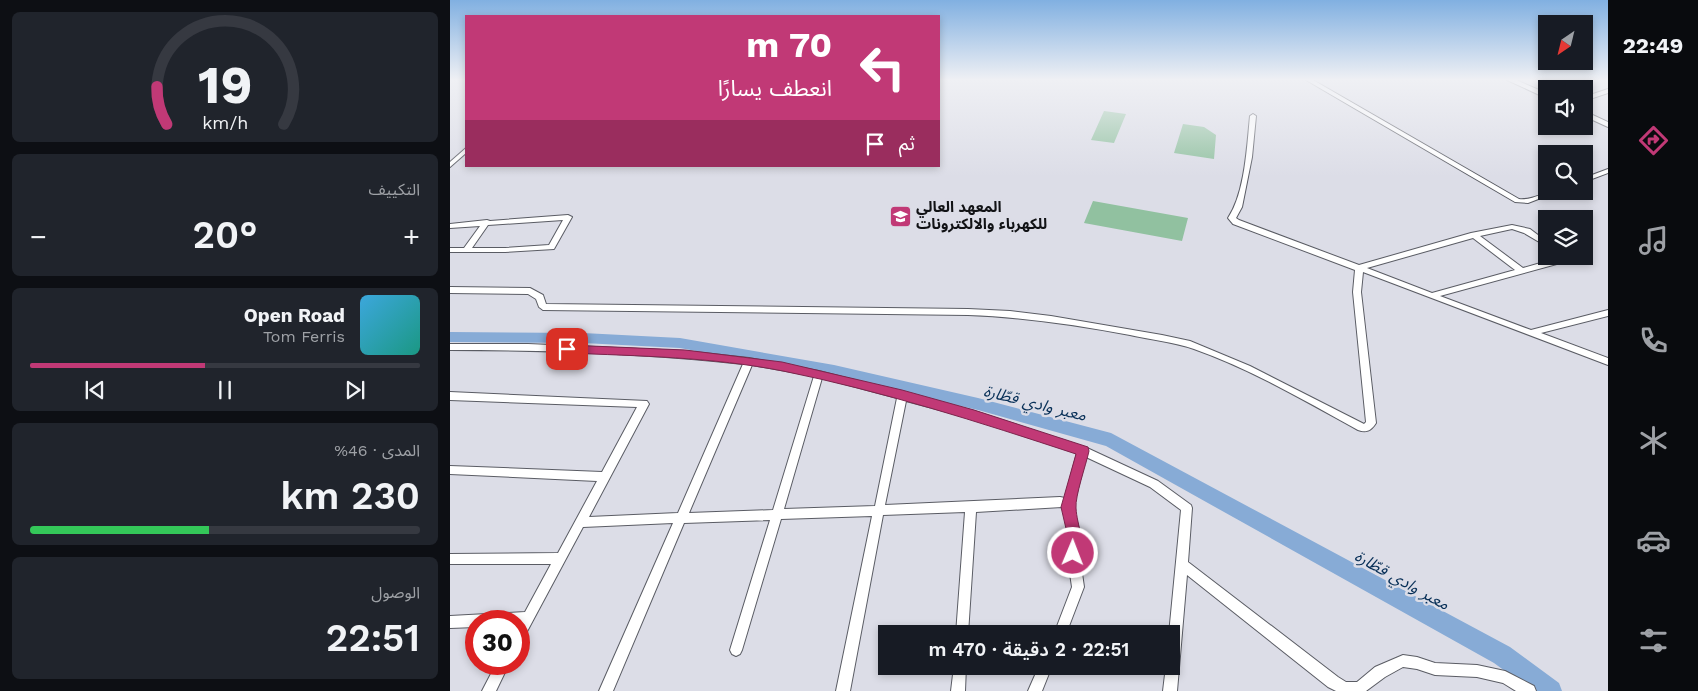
<!DOCTYPE html>
<html lang="ar">
<head>
<meta charset="utf-8">
<style>
	body { margin:0; font-family:"Work Sans","Noto Sans Arabic",sans-serif; background:#20242c; color:#f1f3f6; direction:rtl; height:100vh; display:flex; flex-direction:column; font-size:19px; white-space:nowrap }
	* { box-sizing:border-box; margin:0 }
	p { font-size:16px; color:#9ea1a6 }
	.icon { flex:none; width:28px; height:28px; fill:none; stroke:currentColor; stroke-width:2; stroke-linecap:round; stroke-linejoin:round }
	.map { position:relative; flex:1; overflow:hidden; direction:ltr }
	.drawer { display:flex; flex-direction:column; gap:12px; padding:12px; background:#0d0f14; width:450px }
	.drawer>* { flex:none }
	.hud { position:absolute; left:15px; top:15px; width:475px; height:152px; border-radius:0px; box-shadow:0 2px 8px #0003; direction:rtl; background:#c13976; color:#fff; overflow:hidden }
	.needle { width:32px; rotate:215deg }
	.buttons { position:absolute; left:1088px; top:15px; display:grid; gap:10px }
	.buttons a { display:grid; place-items:center; width:55px; height:55px; border-radius:0px; background:#171b24; box-shadow:0 2px 8px #0003; font-size:25px }
	.speed { position:absolute; left:15px; top:610px; display:flex; gap:10px; font-size:25px; font-weight:700; text-align:center }
	.speed>* { display:grid; place-content:center; width:65px; height:65px; border-radius:50%; background:#171b24; box-shadow:0 2px 8px #0003; line-height:1 }
	.speed .limit { border:8px solid #d22; background:#fff; color:#111 }
	.pin { position:absolute; display:grid; place-items:center; width:42px; height:42px; color:#fff; margin:-21px; border-radius:10px; box-shadow:0 2px 8px #0006 }
	.me { position:absolute; width:55px; margin:-28px; rotate:1deg; stroke-linejoin:round; filter:drop-shadow(0 0 4px #0008) }
	.turn { display:flex; align-items:center; gap:18px; height:105px; padding:0 25px; font-size:22px }
	.turn .icon { width:65px; height:65px; stroke-width:2.5 }
	.turn b { display:block; font-size:35px; line-height:42px }
	.then { display:flex; align-items:center; height:48px; padding:0 25px; background:#0003; gap:10px; font-size:19px }
	.big { font-size:38px; font-weight:600; line-height:1.1 }
	.drawer .card { flex:1; display:flex; flex-direction:column; justify-content:center; gap:8px; min-width:0; padding:0 18px; border-radius:8px; background:#20242c }
	.drawer .dial { align-items:center; gap:0 }
	.dial svg { height:130px; overflow:visible; fill:none; stroke:#363941; stroke-width:7; stroke-linecap:round; text-anchor:middle }
	.dial text { fill:#f1f3f6; stroke:none }
	.song { display:flex; align-items:center; gap:15px }
	.cover { width:60px; height:60px; border-radius:8px; background:linear-gradient(135deg,hsl(200 70% 55%),hsl(170 70% 35%)) }
	.played { height:5px; border-radius:2px; background:linear-gradient(90deg,#c13976 45%,#363941 45%) }
	.keys { display:flex; justify-content:space-around; direction:ltr }
	.heat { display:flex; justify-content:space-between; align-items:center; font-size:28px; direction:ltr }
	.charge { height:8px; border-radius:4px; background:linear-gradient(90deg,#34c759 46%,#363941 0) }
	.trip { position:absolute; left:428px; top:625px; width:302px; height:50px; border-radius:0px; background:#171b24; box-shadow:0 2px 8px #0003; font-weight:600; line-height:50px; text-align:center; direction:rtl }
	main { display:flex; flex:1; min-height:0 }
	.dock { display:flex; flex-direction:column; width:90px; justify-content:space-around; align-items:center; background:#090b0e; color:#9ea1a6 }
	.dock .icon { width:35px; height:35px }
	.dock .current { color:#c13976 }
	.dock b { font-size:22px; color:#f1f3f6 }
	.map>svg:first-child { display:block }
	.green { fill:#91c1a0 }
	.lines { fill:none; stroke-linecap:round; stroke-linejoin:round }
	.river { fill:#87abd6; fill-rule:evenodd }
	.minor-casing { stroke:#5a5c64; stroke-width:2 }
	.tertiary-casing { stroke:#5a5c64; stroke-width:2 }
	.minor { fill:#fff; fill-rule:evenodd }
	.tertiary { fill:#fff; fill-rule:evenodd }
	.route { fill:#c13976; stroke:#7d254d }
	.labels { text-anchor:middle; dominant-baseline:central; stroke-width:5; stroke-linejoin:round; paint-order:stroke }
	.poi-label { font-size:15px; font-weight:bold; fill:#111215; stroke:#dcdde7; text-anchor:start }
	.water-label { font-size:16px; font-style:italic; fill:#072f57; stroke:#dcdde7 }
</style>
</head>
<body>
<main>
<nav class="dock">
<b>22:49</b>
<svg class="icon current" aria-label="directions" viewBox="0 0 24 24"><path d="M12 3l9 9-9 9-9-9zM9 14v-3h6M13 9l2 2-2 2"/></svg>
<svg class="icon" aria-label="music" viewBox="0 0 24 24"><path d="M9 18V5l10-2v13"/><circle cx="6" cy="18" r="3"/><circle cx="16" cy="16" r="3"/></svg>
<svg class="icon" aria-label="phone" viewBox="0 0 24 24"><path d="M5 4h4l2 5-3 2q2 4 5 5l2-3 5 2v4C11 20 4 13 5 4z"/></svg>
<svg class="icon" aria-label="climate" viewBox="0 0 24 24"><path d="M12 3v18M4 7l16 10M4 17L20 7"/></svg>
<svg class="icon" aria-label="car" viewBox="0 0 24 24"><path d="M5 17H2v-5l4-1 3-4h7l3 4 3 1v5h-3M9 17h6M6 11h13"/><circle cx="7" cy="17" r="2"/><circle cx="17" cy="17" r="2"/></svg>
<svg class="icon" aria-label="filters" viewBox="0 0 24 24"><path d="M4 7h16M4 17h16"/><circle cx="9" cy="7" r="2"/><circle cx="15" cy="17" r="2"/></svg>
</nav>
<div class="map">
<svg width="1158" height="691" viewBox="0 0 1158 691">
	<rect width="100%" height="100%" fill="#dcdde7"/>
	<!-- green -->
	<path class="green" d="M654,111L676,114L664,143L641,140Z
		M733,124L754,127L766,135L764,159L724,153Z
		M643,201L738,218L732,241L634,223Z"/>
	<g class="lines">
		<!-- river -->
		<path class="river" d="M0,332L133,333L230,338L384,365L528,398L661,433L1060,647L1109,683L1112,691H1082L1044,663L656,446L528,410L384,377L230,348L133,343L0,342Z"/>
		<defs>
			<path id="minor" d="M856,80H863L1069,199C1082,201 1094,191 1109,191L1078,203L1065,202Z
				M1158,89V93L1134,101V97Z
				M803,114L806,116L802,157L792,207L786,218L789,220L909,265L1021,233L1062,225L1080,229L1096,241V246L1074,233L1062,229L1030,236L1073,268L1108,258V256H1116L1114,262L990,296L1081,330L1158,310V316L1091,333L1158,358V365L913,272L911,292L926,423C921,431 916,433 908,430C855,401 801,369 744,349C723,342 702,340 680,335C627,325 573,317 518,315L93,310L89,307L86,299L78,294L0,293V287L80,288L93,295L96,304L518,309L560,311L601,316L712,335L740,341L800,366L914,424L916,422L903,292L905,270L783,224L778,218C795,193 797,146 800,116ZM1023,238L1065,270L982,293L917,268Z
				M16,148V153L0,167V162Z
				M1158,169V173L1134,182V178Z
				M118,215L122,217L104,249L55,252H0V248H14L30,226L0,228V224L37,220L40,221ZM113,220L99,245L55,248H22L38,225Z
				M0,344H78L235,351L299,358L369,371L524,411L637,448L708,481L741,505L742,508L738,562L888,677L896,682H907L925,667L953,655L967,657L985,663L1027,665L1055,671L1084,686L1086,691H1066L1053,683L1027,677L985,675L967,669L953,667L935,677L916,691H886L878,687L737,575L727,691H713L716,666H721V634H719L731,510L700,487L636,457L623,508L630,533L629,553L634,587L616,634H604L622,587L617,553L618,533L615,513L612,507L526,512L518,634H506L515,512L433,515L400,691H386L422,516L331,519L292,650L290,654L286,656L282,654L280,650L320,520L234,523L163,691H149L223,523L133,527L73,639L69,641V621H26V627L0,628V616L75,612L101,564H0V554L108,553L147,481L0,474V466L152,472L187,407L0,400V392L197,401L199,404L139,517L228,513L293,364C196,353 98,350 0,350ZM302,365L364,376L323,510L239,513ZM372,378L447,398L425,506L334,509ZM456,401L524,419L627,453L615,498L610,497L435,505Z
				M46,664H59L46,691H32Z
				M504,666H516L515,691H501Z
				M589,666H602L592,691H578Z"/>
			<path id="tertiary" d="M1057,80H1066L1096,93V98Z
				M1134,111L1158,122V127L1134,116Z"/>
		</defs>
		<!-- minor casing -->
		<use href="#minor" class="minor-casing"/>
		<!-- tertiary casing -->
		<use href="#tertiary" class="tertiary-casing"/>
		<!-- minor -->
		<use href="#minor" class="minor"/>
		<!-- tertiary -->
		<use href="#tertiary" class="tertiary"/>
	</g>
	<!-- sky -->
	<linearGradient id="sky" x2="0" y2="1"><stop stop-color="#81b0e1"/><stop offset="0.45" stop-color="#eff0f4"/><stop offset="1" stop-color="#eff0f4" stop-opacity="0"/></linearGradient>
	<rect width="1158" height="177" fill="url(#sky)"/>
	<!-- route -->
	<path class="route" d="M117,345L235,350L332,362L452,390L524,410L638,447L639,451C636,465 625,496 626,508C627,526 636,541 628,558L623,560L618,558L616,553L617,533L611,507L626,454C529,422 432,391 333,371C262,357 189,356 117,353L111,349Z"/>
	<!-- icons -->
	<defs>
		<symbol id="university-square" viewBox="-11 -11 22 22"><rect x="-9" y="-9" width="18" height="18" rx="4" fill="#c13976" stroke="#dcdde7"/><path d="M0-5L7-2L0 1L-7-2ZM-4 1L0 2.5L4 1V4Q0 6-4 4Z" fill="#fff"/></symbol>
	</defs>
	<g fill-rule="evenodd">
		<use href="#university-square" x="438" y="204" width="25" height="25"/>
	</g>
	<g class="labels">
		<!-- poi labels -->
		<g class="poi-label">
			<text x="466" y="207">المعهد العالي<tspan x="466" dy="17">للكهرباء والالكترونات</tspan></text>
		</g>
		<!-- water labels -->
		<g class="water-label">
			<text transform="translate(585 403) rotate(14)">معبر وادي قطّارة</text>
			<text transform="translate(952 580) rotate(29)">معبر وادي قطّارة</text>
		</g>
	</g>
</svg>
<div class="buttons">
<a><svg class="needle" viewBox="-14 -14 28 28"><path d="M0-13l5 13h-10z" fill="#e53935"/><path d="M0 13l5-13h-10z" fill="#9ea1a6"/></svg></a>
<a><svg class="icon" aria-label="sound" viewBox="0 0 24 24"><path d="M4 9h4l5-4v14l-5-4H4zM17 9q2 3 0 6"/></svg></a>
<a><svg class="icon" aria-label="search" viewBox="0 0 24 24"><circle cx="10" cy="10" r="6"/><path d="M15 15l6 6"/></svg></a>
<a><svg class="icon" aria-label="layers" viewBox="0 0 24 24"><path d="M12 4l9 5-9 5-9-5zM3 14l9 5 9-5"/></svg></a>
</div>
<div class="speed"><div class="limit">30</div></div>
<div class="pin" style="left:117px;top:349px;background:#d93025"><svg class="icon" aria-label="arrive" viewBox="0 0 24 24"><path d="M6 21V4h12l-3 4 3 4H6"/></svg></div>
<svg class="me" style="left:623px;top:553px" viewBox="-20 -20 40 40"><circle r="17" fill="#c13976" stroke="#fff" stroke-width="3"/><path d="M0-11L8 9 0 5-8 9z" fill="#fff"/></svg>
<div class="trip">22:51 · 2 دقيقة · 470 m</div>
<div class="hud">
<div class="turn"><svg class="icon" aria-label="left" viewBox="0 0 24 24"><path d="M17 20v-9H6M10 6l-5 5 5 5"/></svg><div><b>70 m</b>انعطف يسارًا</div></div>
<div class="then">ثم<svg class="icon" aria-label="arrive" viewBox="0 0 24 24"><path d="M6 21V4h12l-3 4 3 4H6"/></svg></div>
</div>
</div>
<section class="drawer">
<div class="card dial"><svg viewBox="0 0 100 80">
<path d="M14 69A42 42 0 1 1 86 69"/>
<path d="M14 69A42 42 0 0 1 8 46" stroke="#c13976"/>
<text x="50" y="56" font-size="32" font-weight="700">19</text>
<text x="50" y="72" font-size="11">km/h</text>
</svg></div>
<div class="card"><p>التكييف</p>
<div class="heat"><a>−</a><b class="big">20°</b><a>+</a></div>
</div>
<div class="card">
<div class="song"><i class="cover"></i><div><b>Open Road</b><p>Tom Ferris</p></div></div>
<div class="played"></div>
<div class="keys"><svg class="icon" aria-label="previous" viewBox="0 0 24 24"><path d="M18 5L8 12l10 7zM5 5v14"/></svg><svg class="icon" aria-label="pause" viewBox="0 0 24 24"><path d="M8 5v14M16 5v14"/></svg><svg class="icon" aria-label="next" viewBox="0 0 24 24"><path d="M6 5l10 7-10 7zM19 5v14"/></svg></div>
</div>
<div class="card"><p>المدى · 46%</p><b class="big">230 km</b><div class="charge"></div></div>
<div class="card"><p>الوصول</p><b class="big">22:51</b></div>
</section>
</main>
</body>
</html>
